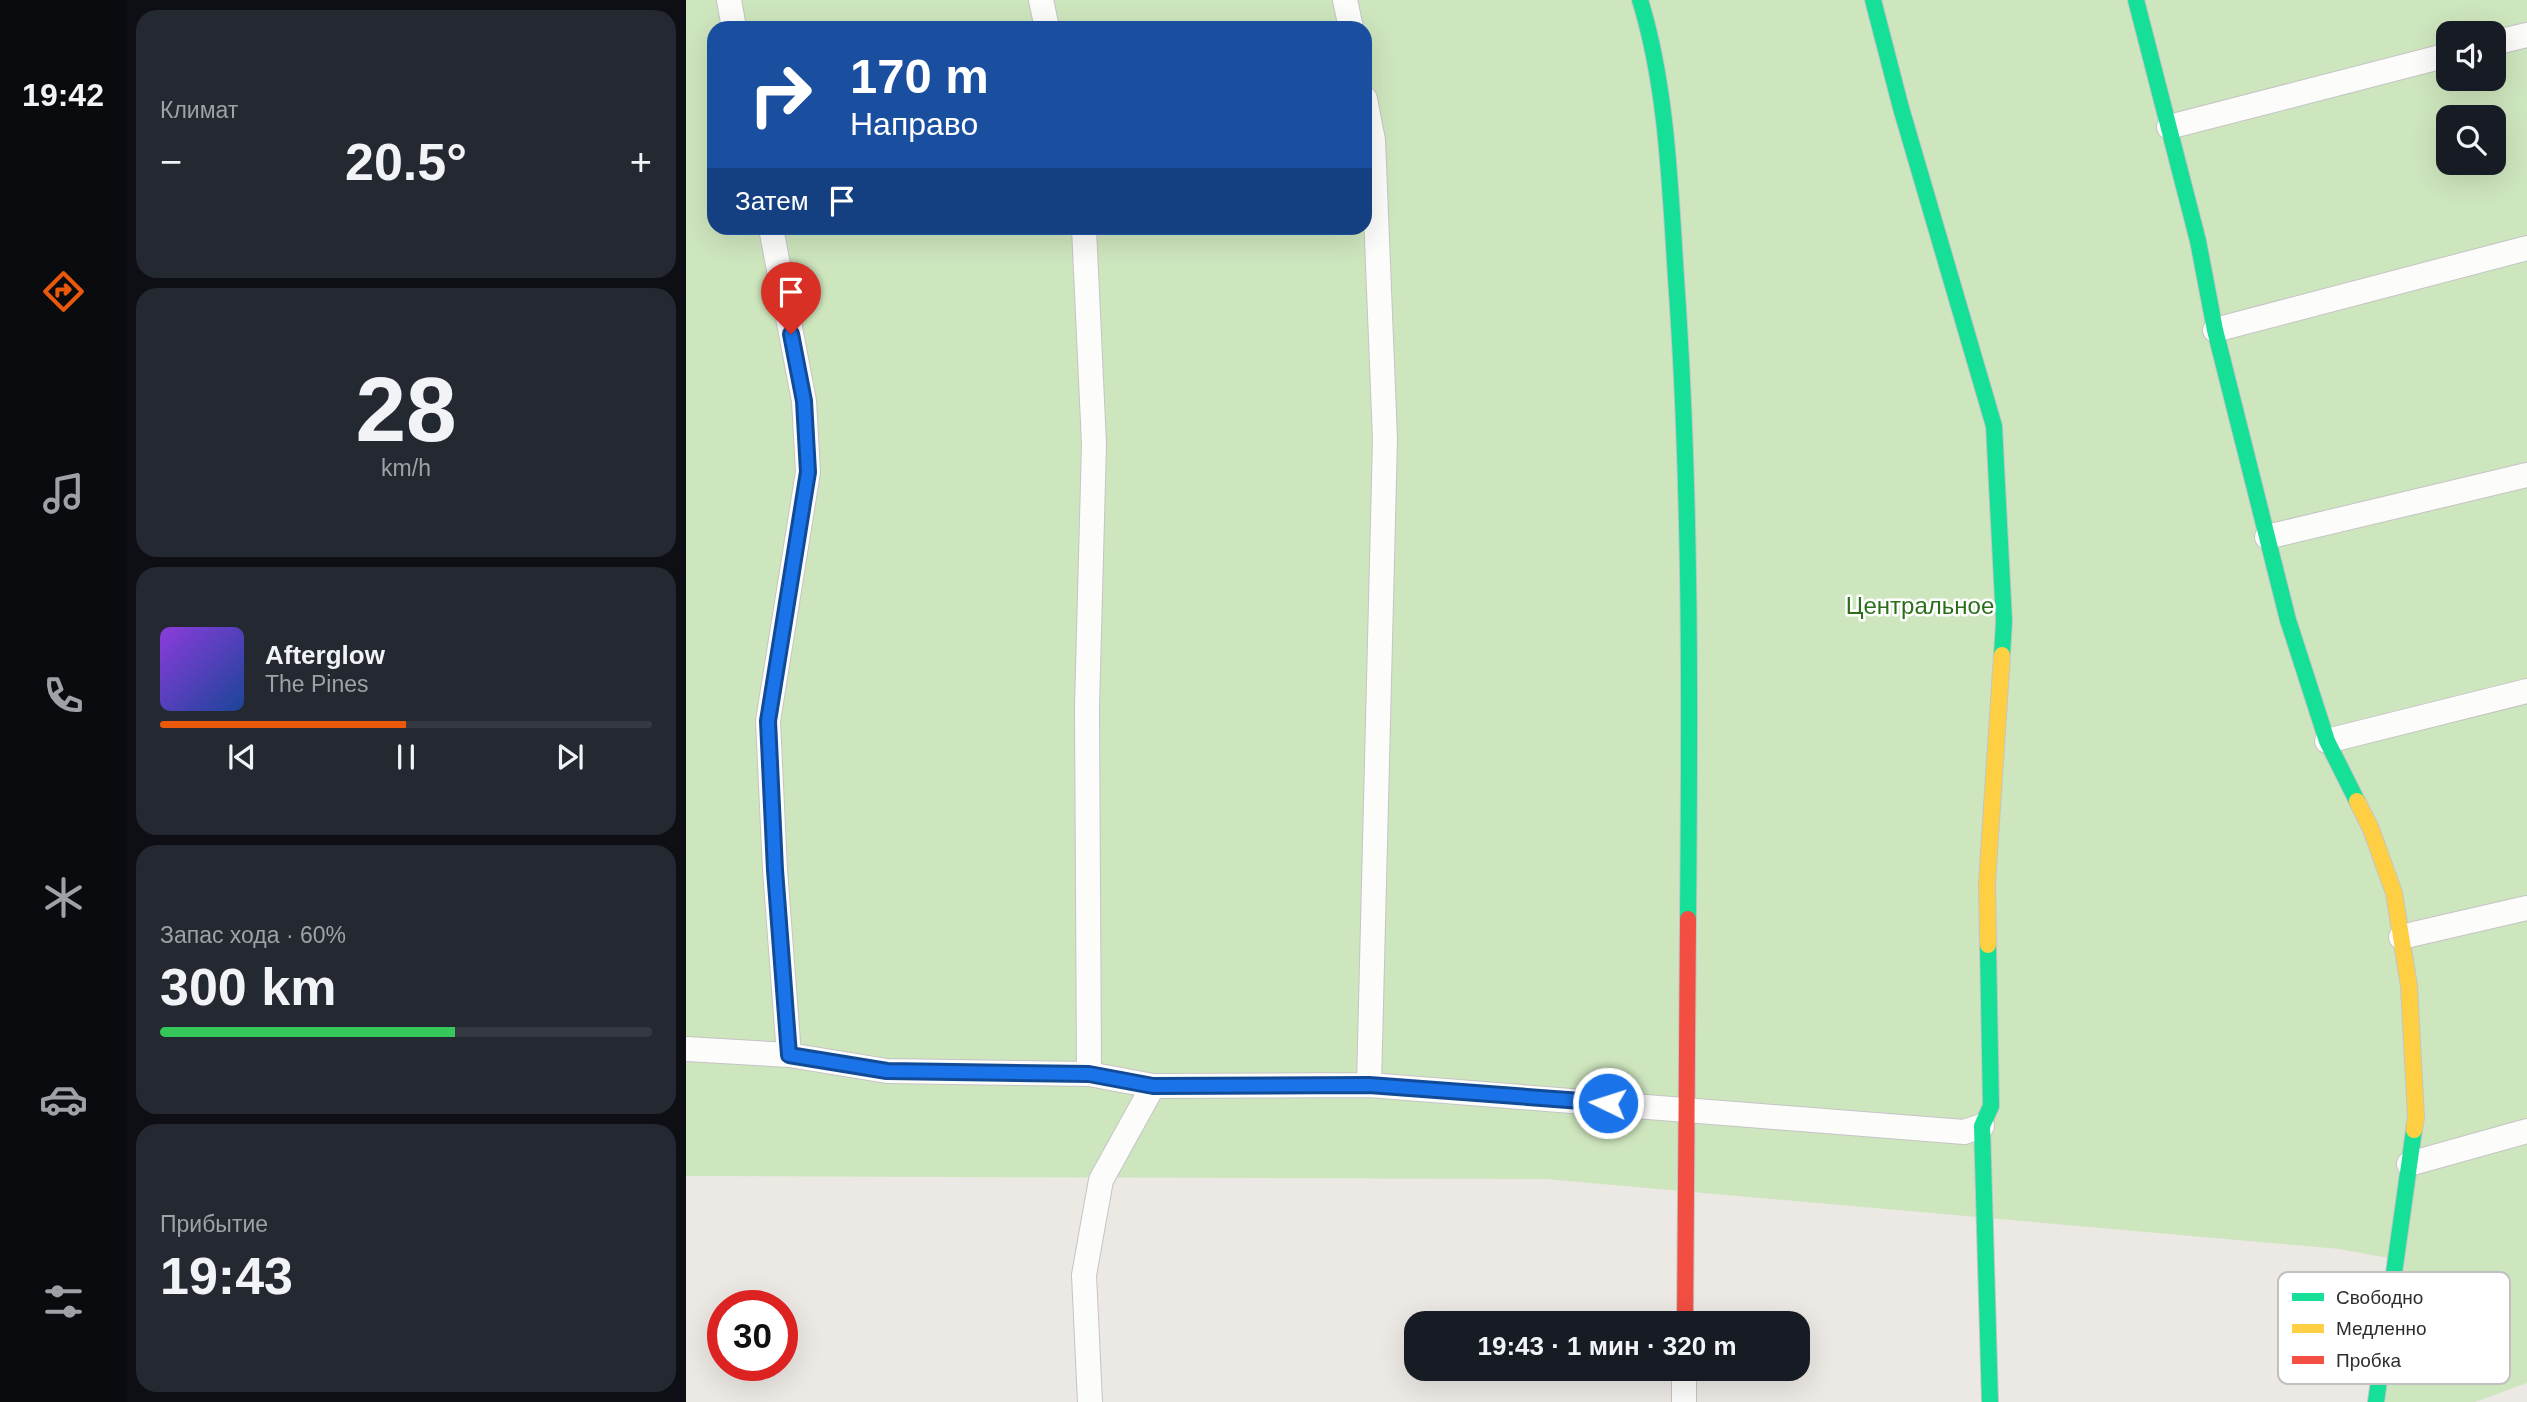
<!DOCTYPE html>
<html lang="ru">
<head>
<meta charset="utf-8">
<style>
	body { margin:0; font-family:Arial,sans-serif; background:#242831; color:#f1f3f6; height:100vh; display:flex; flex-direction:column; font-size:26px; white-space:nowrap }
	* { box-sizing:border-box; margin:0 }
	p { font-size:23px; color:#9ea1a6 }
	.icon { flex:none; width:38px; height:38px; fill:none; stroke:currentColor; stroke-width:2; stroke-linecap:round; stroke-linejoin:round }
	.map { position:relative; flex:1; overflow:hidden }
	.sheet { display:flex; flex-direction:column; gap:10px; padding:10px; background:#0d0f14; width:560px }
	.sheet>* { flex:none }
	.hud { position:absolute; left:21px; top:21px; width:665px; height:214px; border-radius:21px; box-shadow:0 7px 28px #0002; background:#1a4fa0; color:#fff; overflow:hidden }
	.tools { position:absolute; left:1750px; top:21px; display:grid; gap:14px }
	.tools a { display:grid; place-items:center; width:70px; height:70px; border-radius:14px; background:#171b24; box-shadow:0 7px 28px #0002; font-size:35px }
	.speed { position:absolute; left:21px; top:1290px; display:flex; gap:14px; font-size:35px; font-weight:700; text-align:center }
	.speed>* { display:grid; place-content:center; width:91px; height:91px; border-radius:50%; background:#171b24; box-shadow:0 7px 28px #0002; line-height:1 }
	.speed .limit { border:10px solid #d22; background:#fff; color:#111 }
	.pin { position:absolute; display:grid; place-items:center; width:60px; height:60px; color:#fff; margin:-72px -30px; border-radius:50% 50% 50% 0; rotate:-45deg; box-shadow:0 0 7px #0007 }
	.pin .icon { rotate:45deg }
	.me { position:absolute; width:77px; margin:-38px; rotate:274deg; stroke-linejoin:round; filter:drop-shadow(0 0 5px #0008) }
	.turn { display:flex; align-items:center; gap:24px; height:147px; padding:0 28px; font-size:32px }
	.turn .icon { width:91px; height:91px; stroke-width:2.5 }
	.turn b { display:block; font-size:49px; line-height:60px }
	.then { display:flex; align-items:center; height:66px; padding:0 28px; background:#0003; gap:14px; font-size:26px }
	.big { font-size:52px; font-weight:600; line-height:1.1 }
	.sheet .card { flex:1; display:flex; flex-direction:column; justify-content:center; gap:10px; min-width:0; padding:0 24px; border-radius:21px; background:#242831 }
	.sheet .dial { align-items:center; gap:0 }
	.dial b { font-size:91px; line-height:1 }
	.song { display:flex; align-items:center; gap:21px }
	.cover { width:84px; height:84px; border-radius:10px; background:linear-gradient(135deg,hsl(270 70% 55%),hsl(220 70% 35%)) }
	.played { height:7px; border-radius:4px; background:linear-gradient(90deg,#ea580c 50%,#363941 50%) }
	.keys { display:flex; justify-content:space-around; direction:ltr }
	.heat { display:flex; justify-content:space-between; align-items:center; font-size:38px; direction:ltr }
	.charge { height:10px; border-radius:5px; background:linear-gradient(90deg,#34c759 60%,#363941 0) }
	.trip { position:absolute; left:718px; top:1311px; width:406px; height:70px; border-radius:21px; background:#171b24; box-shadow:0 7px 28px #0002; font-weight:600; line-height:70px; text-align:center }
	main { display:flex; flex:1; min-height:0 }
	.tabs { display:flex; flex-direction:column; width:126px; justify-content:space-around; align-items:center; background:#090b0e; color:#9ea1a6 }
	.tabs .icon { width:49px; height:49px }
	.tabs .active { color:#ea580c }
	.tabs b { font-size:32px; color:#f1f3f6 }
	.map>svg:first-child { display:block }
	.green { fill:#cee6be; fill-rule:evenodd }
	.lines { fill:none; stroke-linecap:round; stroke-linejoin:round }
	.street-casing { stroke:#c5c4c5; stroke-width:26 }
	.fast-casing { stroke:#c5c4c5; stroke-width:18 }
	.slow-casing { stroke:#c5c4c5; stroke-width:18 }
	.jam-casing { stroke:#c5c4c5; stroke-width:18 }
	.street { stroke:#fcfcfb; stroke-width:24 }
	.fast { stroke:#16e098; stroke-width:16 }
	.slow { stroke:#ffcf43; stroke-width:16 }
	.jam { stroke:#f24e42; stroke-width:16 }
	.route-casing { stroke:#114b97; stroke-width:18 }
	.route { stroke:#1a73e8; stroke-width:12 }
	.labels { text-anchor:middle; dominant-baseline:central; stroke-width:5; stroke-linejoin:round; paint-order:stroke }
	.park-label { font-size:24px; fill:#2c6e1b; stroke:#fff }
	.key { fill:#fff; stroke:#c0c0c0; stroke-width:2 }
	.key-label { font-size:19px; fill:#2e2e2e }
</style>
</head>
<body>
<main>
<nav class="tabs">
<b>19:42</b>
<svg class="icon active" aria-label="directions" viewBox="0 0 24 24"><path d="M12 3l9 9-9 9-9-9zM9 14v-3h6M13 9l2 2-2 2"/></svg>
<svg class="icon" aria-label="music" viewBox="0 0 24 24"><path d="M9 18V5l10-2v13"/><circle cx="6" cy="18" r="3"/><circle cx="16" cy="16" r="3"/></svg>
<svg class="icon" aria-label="phone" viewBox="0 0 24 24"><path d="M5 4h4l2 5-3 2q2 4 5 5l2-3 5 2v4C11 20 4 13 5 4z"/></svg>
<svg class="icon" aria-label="climate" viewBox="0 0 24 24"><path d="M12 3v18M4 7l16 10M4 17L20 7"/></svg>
<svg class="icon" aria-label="car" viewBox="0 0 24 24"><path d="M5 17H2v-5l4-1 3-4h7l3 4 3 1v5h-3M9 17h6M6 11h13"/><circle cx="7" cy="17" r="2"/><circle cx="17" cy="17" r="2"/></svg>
<svg class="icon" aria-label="filters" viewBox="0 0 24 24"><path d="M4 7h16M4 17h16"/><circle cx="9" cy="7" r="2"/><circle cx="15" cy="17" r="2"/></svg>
</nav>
<section class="sheet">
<div class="card"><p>Климат</p>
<div class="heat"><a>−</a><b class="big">20.5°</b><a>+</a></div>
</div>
<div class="card dial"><b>28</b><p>km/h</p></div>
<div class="card">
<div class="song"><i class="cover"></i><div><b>Afterglow</b><p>The Pines</p></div></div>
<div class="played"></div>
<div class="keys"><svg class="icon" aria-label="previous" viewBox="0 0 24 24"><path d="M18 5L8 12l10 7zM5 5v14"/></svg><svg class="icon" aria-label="pause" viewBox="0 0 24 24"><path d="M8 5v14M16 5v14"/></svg><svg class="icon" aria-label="next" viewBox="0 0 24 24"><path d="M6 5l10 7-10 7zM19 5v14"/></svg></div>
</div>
<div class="card"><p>Запас хода · 60%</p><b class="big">300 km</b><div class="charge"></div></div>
<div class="card"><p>Прибытие</p><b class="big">19:43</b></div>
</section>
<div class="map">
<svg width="1841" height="1402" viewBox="0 0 1841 1402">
	<rect width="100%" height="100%" fill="#ece8e4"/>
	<!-- green -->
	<path class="green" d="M0,0H1841V1383L1789,1402H1687L1702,1258L1653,1249L859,1179L0,1176ZM28,28H679V228H28ZM1762,33H1808V79H1762ZM1762,117H1808V163H1762Z"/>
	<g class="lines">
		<defs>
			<path id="street" d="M43,0L48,28
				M355,0L361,28
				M659,0L665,28
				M1808,43L1841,35
				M679,99L687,140L699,439L683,1085
				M1483,127L1762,55
				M85,228L118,401L122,472L82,721L89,870L103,1055
				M398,228L408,444L401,707L403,1074
				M1529,330L1841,248
				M1581,537L1841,475
				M1641,741L1841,691
				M1715,937L1841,908
				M0,1049L103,1055L201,1071L403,1074L467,1086L683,1085L1278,1132L1296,1126
				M1723,1164L1841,1131
				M404,1402L398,1275L415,1180L467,1086
				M998,1402V1368"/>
			<path id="fast" d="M954,0C981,87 984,187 990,278C1005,491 1004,705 1002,919
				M1187,0L1215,108L1308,426L1318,621L1316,655
				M1450,0L1512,241L1529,330L1602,620L1641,741L1671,801
				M1302,945L1305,1106L1296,1126L1304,1402
				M1690,1402L1728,1130"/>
			<path id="slow" d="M1671,801L1685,829L1708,893L1723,986L1730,1117L1728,1130
				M1302,945L1301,883L1316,655"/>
			<path id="jam" d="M999,1323L1002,919"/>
		</defs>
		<!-- street casing -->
		<use href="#street" class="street-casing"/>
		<!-- fast casing -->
		<use href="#fast" class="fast-casing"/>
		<!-- slow casing -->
		<use href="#slow" class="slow-casing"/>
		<!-- jam casing -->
		<use href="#jam" class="jam-casing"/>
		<!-- street -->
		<use href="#street" class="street"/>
		<!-- fast -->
		<use href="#fast" class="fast"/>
		<!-- slow -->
		<use href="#slow" class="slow"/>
		<!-- jam -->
		<use href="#jam" class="jam"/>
	</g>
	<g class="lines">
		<defs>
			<path id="route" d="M105,334L118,401L122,472L82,721L89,870L103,1055L201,1071L403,1074L467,1086L683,1085L922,1103"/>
		</defs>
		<!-- route casing -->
		<use href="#route" class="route-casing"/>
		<!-- route -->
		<use href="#route" class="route"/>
	</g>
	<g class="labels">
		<!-- park labels -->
		<g class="park-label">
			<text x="1234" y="605">Центральное</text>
		</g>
	</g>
	<!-- legend -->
	<rect x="1592" y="1272" width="232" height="112" rx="10" class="key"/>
	<rect x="1606" y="1293" width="32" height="8" fill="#16e098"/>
	<rect x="1606" y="1324" width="32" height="9" fill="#ffcf43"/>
	<rect x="1606" y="1356" width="32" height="8" fill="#f24e42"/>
	<g class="key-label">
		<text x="1650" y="1304">Свободно</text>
		<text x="1650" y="1335">Медленно</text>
		<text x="1650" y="1367">Пробка</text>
	</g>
</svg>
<div class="tools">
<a><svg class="icon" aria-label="sound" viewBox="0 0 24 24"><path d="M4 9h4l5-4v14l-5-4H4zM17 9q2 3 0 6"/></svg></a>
<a><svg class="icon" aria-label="search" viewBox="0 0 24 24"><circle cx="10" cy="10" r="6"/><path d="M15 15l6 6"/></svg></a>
</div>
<div class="speed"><div class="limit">30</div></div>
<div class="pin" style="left:105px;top:334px;background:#d93025"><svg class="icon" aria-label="arrive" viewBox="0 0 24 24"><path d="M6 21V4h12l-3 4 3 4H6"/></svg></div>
<svg class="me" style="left:922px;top:1103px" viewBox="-20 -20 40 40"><circle r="17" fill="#1a73e8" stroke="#fff" stroke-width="3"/><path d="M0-11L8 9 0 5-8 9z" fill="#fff"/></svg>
<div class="trip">19:43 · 1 мин · 320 m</div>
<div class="hud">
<div class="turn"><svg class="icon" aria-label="right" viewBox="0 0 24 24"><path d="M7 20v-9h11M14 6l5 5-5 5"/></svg><div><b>170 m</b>Направо</div></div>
<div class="then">Затем<svg class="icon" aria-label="arrive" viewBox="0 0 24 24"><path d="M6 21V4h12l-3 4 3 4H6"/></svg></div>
</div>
</div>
</main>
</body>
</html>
